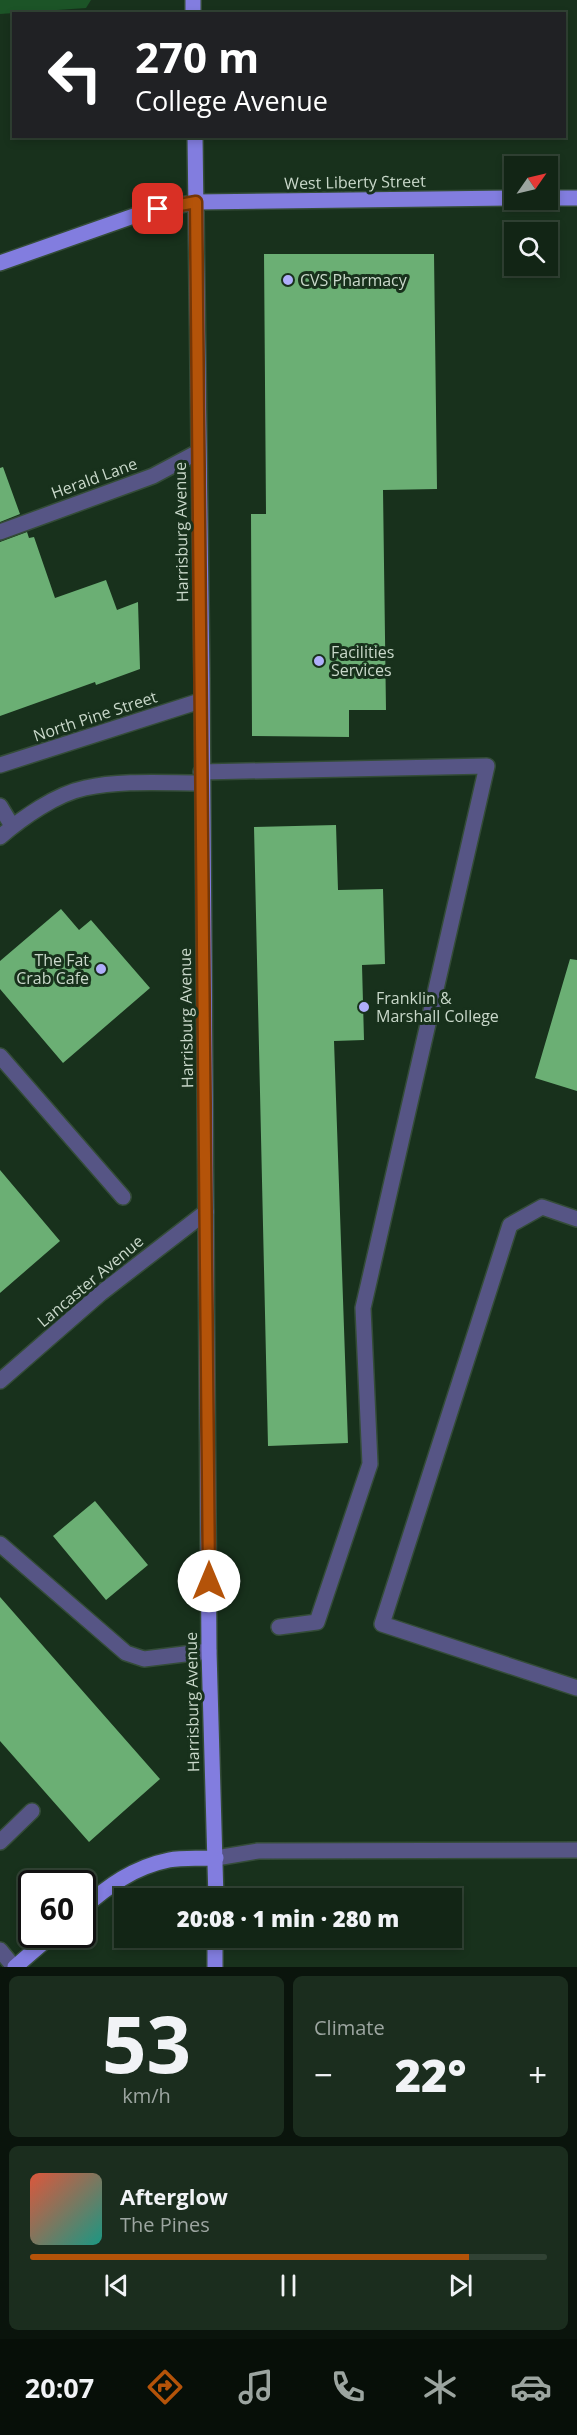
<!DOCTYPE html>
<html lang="en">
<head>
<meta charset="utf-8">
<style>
	body { margin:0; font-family:"Open Sans",sans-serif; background:#1b2d1e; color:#f1f3f6; height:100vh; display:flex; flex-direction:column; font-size:22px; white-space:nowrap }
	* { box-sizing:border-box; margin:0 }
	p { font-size:20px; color:#9ca5a0 }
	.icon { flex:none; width:33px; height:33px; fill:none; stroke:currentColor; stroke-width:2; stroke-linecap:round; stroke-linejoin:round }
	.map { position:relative; height:1967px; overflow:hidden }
	.side { display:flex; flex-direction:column; gap:9px; padding:9px; background:#0a140c; flex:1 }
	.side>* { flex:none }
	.banner { position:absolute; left:12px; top:12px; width:554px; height:126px; border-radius:0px; box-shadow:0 3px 9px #0003,0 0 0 2px #314234; background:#202124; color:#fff; overflow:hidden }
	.needle { width:39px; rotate:56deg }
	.buttons { position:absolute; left:504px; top:156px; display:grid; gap:12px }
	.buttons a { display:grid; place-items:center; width:54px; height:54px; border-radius:0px; background:#122515; box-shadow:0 3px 9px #0003,0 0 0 2px #314234; font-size:30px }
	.speed { position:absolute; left:18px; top:1870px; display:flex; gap:12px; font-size:30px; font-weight:700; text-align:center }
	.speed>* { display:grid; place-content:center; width:78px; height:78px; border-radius:50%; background:#122515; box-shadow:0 3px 9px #0003,0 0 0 2px #314234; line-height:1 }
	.speed .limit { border:3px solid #111; border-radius:9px; background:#fff; color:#111 }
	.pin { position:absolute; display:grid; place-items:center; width:51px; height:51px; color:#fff; margin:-26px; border-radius:12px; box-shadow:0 3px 9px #0006 }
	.me { position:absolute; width:66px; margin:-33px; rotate:0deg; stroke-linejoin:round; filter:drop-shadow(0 0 4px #0008) }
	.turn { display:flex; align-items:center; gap:21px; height:126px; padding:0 24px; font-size:27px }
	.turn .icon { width:78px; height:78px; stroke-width:2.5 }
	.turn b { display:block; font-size:42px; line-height:51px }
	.big { font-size:45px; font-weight:800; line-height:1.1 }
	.side .tile { flex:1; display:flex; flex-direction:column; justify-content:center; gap:9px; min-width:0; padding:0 21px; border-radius:9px; background:#1b2d1e }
	.side .dial { align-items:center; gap:0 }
	.dial b { font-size:78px; line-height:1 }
	.song { display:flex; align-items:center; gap:18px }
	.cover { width:72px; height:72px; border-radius:9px; background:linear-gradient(135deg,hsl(10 70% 55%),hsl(170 70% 35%)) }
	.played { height:6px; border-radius:3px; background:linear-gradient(90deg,#b45309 85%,#314234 85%) }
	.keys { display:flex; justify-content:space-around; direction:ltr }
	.heat { display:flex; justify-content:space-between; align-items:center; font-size:33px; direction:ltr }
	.side .tiles { flex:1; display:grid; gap:9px; grid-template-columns:1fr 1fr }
	.tile:last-child { grid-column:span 2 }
	.trip { position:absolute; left:114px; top:1888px; width:348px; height:60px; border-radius:0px; background:#122515; box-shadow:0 3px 9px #0003,0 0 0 2px #314234; font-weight:800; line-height:60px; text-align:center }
	.dock { display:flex; height:96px; justify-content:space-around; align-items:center; background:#070f08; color:#9ca5a0 }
	.dock .icon { width:42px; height:42px }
	.dock .current { color:#b45309 }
	.dock b { font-size:27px; color:#f1f3f6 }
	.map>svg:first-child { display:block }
	.green { fill:#1c5427 }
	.building { fill:#6baf74 }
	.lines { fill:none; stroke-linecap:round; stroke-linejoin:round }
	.minor-casing { stroke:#344c38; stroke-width:18 }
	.major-casing { stroke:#344c38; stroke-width:18 }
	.minor { stroke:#565585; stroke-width:15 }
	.major { stroke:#827ddf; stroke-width:15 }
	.route-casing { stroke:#753606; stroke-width:15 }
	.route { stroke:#b45309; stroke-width:10 }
	.poi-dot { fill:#afaefa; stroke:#18311c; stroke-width:2 }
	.labels { text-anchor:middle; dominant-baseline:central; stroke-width:6; stroke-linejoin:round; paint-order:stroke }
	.street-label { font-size:16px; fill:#c9d8ca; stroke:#18311c }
	.poi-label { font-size:16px; fill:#c9d8ca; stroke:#18311c; text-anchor:start }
</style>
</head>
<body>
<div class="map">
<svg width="577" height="1967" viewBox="0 0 577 1967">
	<rect width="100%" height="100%" fill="#18311c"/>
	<!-- green -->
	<path class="green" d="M0,0H91L86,8L0,14Z"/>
	<!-- building -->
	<path class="building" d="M264,254H434L437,489L383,490L386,710H349V737L252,736L251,514H266Z
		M3,467L20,514L0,522V468Z
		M27,532L29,538L34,537L55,598L106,580L117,610L138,602L140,669L96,685L95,682L0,716V542Z
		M336,825L338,890L383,889L385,964L362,965L364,1040L334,1041L348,1443L268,1446L254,827Z
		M61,909L79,930L91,920L150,988L63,1063L0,989V961Z
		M570,959L577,960V1091L535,1078Z
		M0,1170L60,1241L0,1293Z
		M95,1501L148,1565L106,1600L53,1536Z
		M0,1597L160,1779L89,1842L0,1741Z"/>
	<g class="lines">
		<defs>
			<path id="minor" d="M0,532L153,476L198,452
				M0,765L200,701
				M201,772L487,766L363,1308L370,1464L317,1622L279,1627
				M0,806L12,826
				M0,837C22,818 56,794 85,788C122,780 163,783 202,783
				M0,1056L123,1197
				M577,1219L542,1207L510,1225L382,1624L577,1688
				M0,1381L101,1293L206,1212
				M0,1544L126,1653L144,1659L209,1651
				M0,1842L32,1811
				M216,1858L258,1851L577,1850
				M0,1950L14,1967"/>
			<path id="major" d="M193,0V14
				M195,136L202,678L209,1651L216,1899
				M548,198H577
				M0,263L145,212L196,202L514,198
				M82,1909C108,1886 134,1867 169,1860C184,1857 201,1859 216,1858
				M15,1967L52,1935
				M215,1967V1938"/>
		</defs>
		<!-- minor casing -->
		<use href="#minor" class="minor-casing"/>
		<!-- major casing -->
		<use href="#major" class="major-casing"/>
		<!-- minor -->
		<use href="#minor" class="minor"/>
		<!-- major -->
		<use href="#major" class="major"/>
	</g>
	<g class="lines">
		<defs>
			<path id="route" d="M158,209L196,202L209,1581"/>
		</defs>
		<!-- route casing -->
		<use href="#route" class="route-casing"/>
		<!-- route -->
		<use href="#route" class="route"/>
	</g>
	<!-- markers -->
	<g class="poi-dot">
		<circle cx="288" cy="280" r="6"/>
		<circle cx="319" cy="661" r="6"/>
		<circle cx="101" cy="969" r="6"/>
		<circle cx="364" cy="1007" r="6"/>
	</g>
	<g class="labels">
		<!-- street labels -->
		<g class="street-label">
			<text transform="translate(355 182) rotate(-1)">West Liberty Street</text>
			<text transform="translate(94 478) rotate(-20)">Herald Lane</text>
			<text transform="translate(181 532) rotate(-91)">Harrisburg Avenue</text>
			<text transform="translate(95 716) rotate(-18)">North Pine Street</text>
			<text transform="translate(186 1018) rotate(-91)">Harrisburg Avenue</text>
			<text transform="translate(90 1281) rotate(-40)">Lancaster Avenue</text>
			<text transform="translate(192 1702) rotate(-91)">Harrisburg Avenue</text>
		</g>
		<!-- poi labels -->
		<g class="poi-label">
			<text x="300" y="280">CVS Pharmacy</text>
			<text x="331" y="652">Facilities<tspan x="331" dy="18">Services</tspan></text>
			<text x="89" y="960" text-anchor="end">The Fat<tspan x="89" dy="18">Crab Cafe</tspan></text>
			<text x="376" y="998">Franklin &amp;<tspan x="376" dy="18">Marshall College</tspan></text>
		</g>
	</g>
</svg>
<div class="buttons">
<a><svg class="needle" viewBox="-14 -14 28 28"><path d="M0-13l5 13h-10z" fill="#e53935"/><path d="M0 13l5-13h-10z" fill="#9ca5a0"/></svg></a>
<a><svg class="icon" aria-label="search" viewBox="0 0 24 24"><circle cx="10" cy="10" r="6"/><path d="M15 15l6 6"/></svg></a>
</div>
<div class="speed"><div class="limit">60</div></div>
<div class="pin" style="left:158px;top:209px;background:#d93025"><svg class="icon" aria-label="arrive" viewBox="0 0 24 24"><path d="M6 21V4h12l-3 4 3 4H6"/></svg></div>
<svg class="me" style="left:209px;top:1581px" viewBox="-20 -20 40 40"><circle r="19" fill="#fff"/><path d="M0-13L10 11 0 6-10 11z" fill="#b45309"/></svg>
<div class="trip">20:08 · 1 min · 280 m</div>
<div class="banner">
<div class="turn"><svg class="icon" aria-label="left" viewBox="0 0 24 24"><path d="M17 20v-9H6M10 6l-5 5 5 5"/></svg><div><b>270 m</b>College Avenue</div></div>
</div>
</div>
<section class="side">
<div class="tiles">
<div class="tile dial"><b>53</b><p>km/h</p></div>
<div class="tile"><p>Climate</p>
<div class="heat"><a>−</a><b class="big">22°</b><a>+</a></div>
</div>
<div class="tile">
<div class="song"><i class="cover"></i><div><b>Afterglow</b><p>The Pines</p></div></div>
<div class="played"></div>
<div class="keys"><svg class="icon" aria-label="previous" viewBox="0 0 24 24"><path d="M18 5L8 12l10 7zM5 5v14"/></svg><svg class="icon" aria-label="pause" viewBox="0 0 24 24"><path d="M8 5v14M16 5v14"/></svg><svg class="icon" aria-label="next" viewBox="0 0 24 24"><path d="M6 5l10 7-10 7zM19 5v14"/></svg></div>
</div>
</div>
</section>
<nav class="dock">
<b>20:07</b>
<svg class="icon current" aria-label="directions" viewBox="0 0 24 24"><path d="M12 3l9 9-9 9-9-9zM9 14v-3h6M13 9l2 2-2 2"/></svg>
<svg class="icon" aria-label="music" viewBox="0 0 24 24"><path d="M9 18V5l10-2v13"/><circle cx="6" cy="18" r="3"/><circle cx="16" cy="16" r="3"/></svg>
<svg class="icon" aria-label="phone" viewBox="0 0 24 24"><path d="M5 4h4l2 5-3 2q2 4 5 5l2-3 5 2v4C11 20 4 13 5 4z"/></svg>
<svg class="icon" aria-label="climate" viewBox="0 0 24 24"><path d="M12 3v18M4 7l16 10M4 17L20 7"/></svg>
<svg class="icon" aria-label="car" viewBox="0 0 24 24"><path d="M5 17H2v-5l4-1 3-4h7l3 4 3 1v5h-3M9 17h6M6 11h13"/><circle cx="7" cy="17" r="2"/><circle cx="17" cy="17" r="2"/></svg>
</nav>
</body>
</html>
